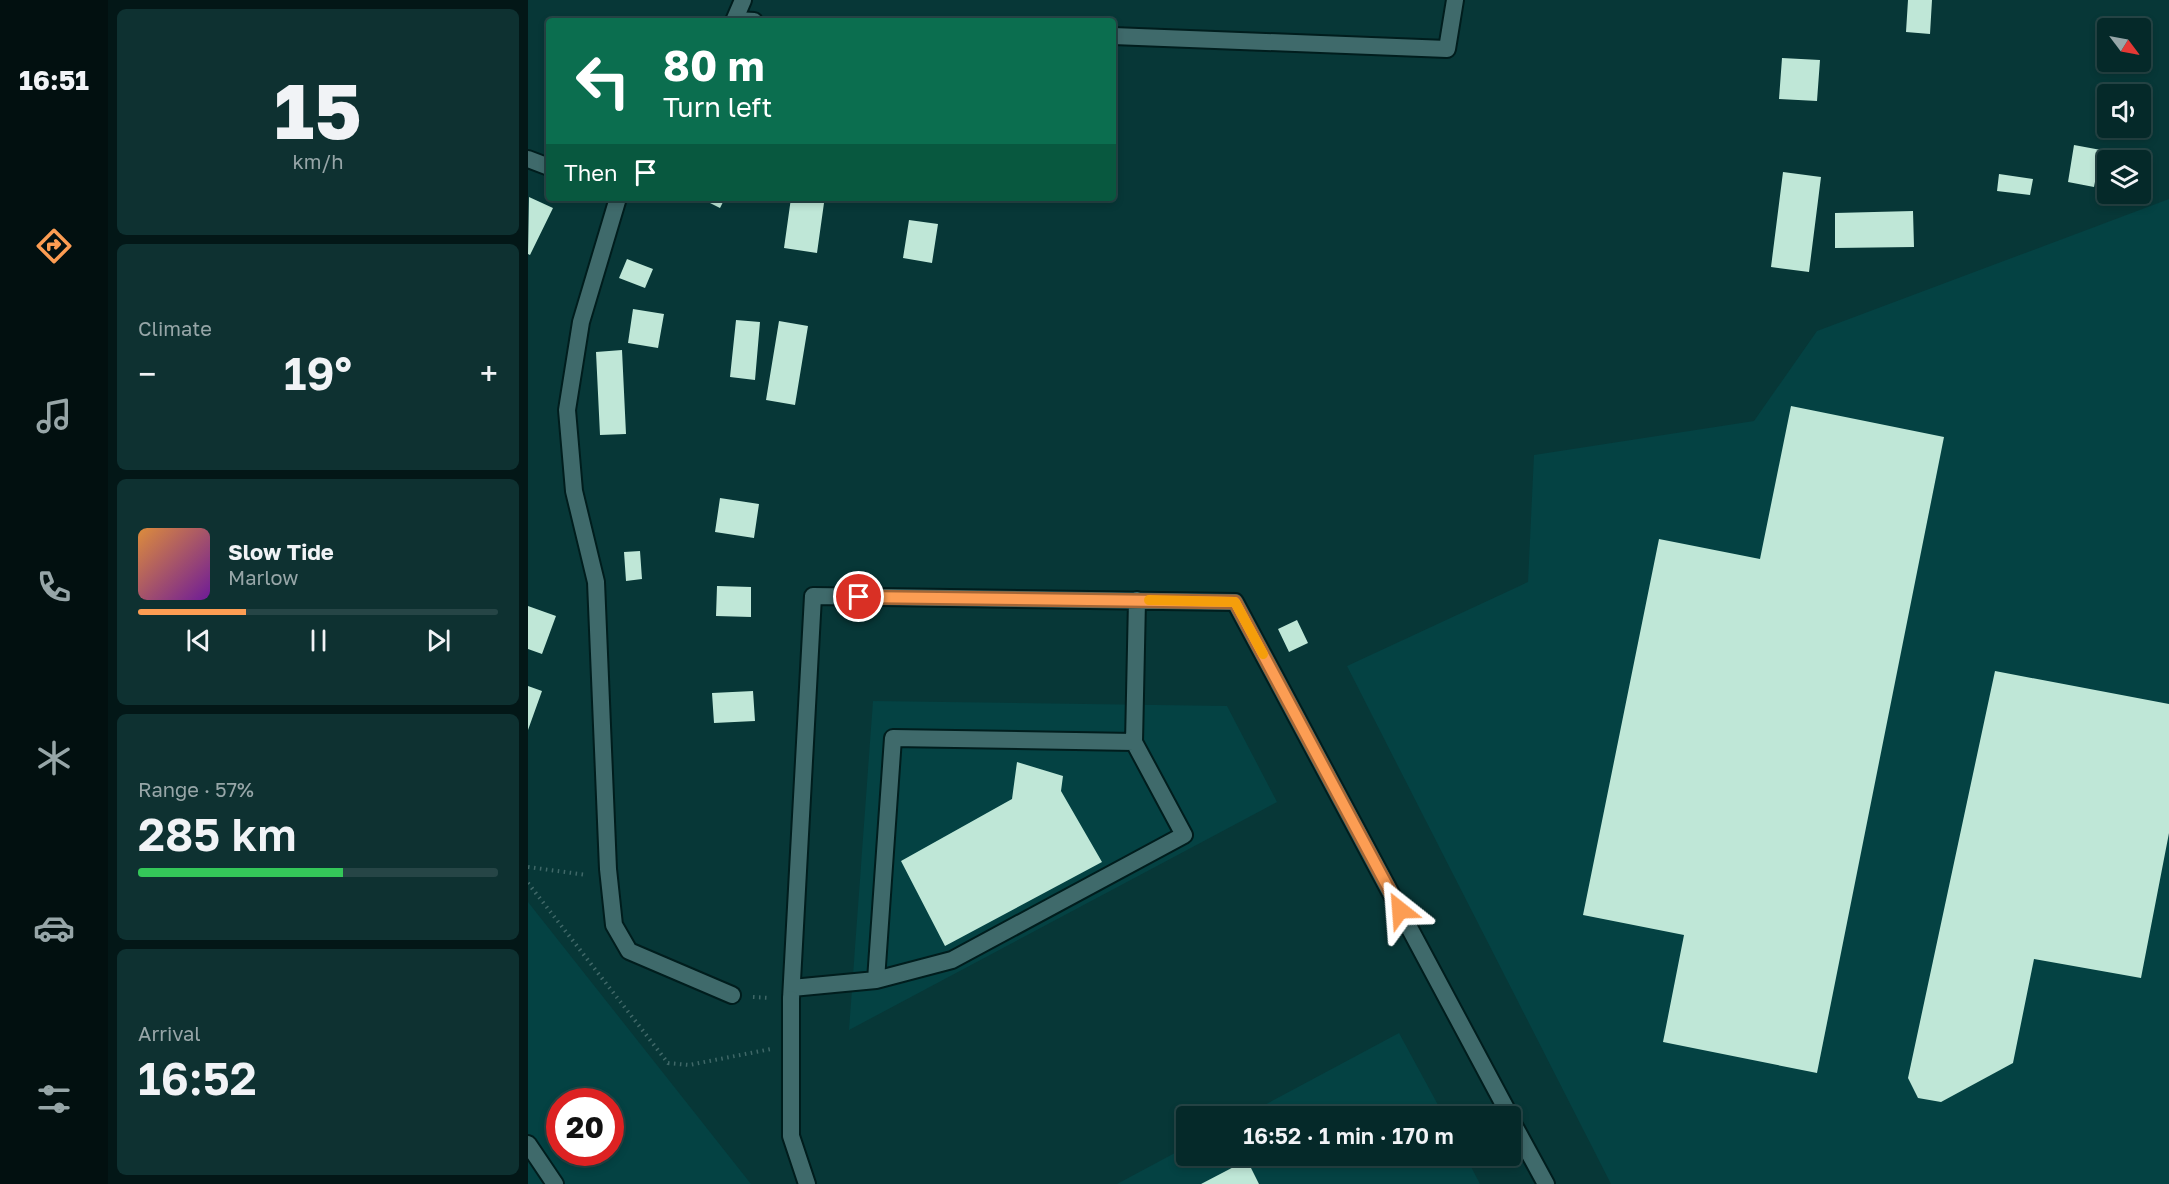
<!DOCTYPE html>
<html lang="en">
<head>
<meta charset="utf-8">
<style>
	body { margin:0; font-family:"Golos Text",sans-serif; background:#0e3131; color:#f1f3f6; height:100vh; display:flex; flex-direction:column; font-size:22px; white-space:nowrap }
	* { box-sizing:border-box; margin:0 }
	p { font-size:20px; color:#97a6a8 }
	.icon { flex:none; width:33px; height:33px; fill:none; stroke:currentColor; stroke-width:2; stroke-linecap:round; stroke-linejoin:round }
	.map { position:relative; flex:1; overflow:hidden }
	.details { display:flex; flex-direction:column; gap:9px; padding:9px; background:#031717; width:420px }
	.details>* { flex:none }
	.top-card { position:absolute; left:18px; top:18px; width:570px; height:183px; border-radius:6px; box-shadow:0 3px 9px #0003,0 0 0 2px #264546; background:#0b6e4f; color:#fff; overflow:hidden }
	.needle { width:39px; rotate:122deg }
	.tools { position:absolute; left:1569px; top:18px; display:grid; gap:12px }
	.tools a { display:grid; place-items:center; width:54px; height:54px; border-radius:6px; background:#052929; box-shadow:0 3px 9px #0003,0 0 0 2px #264546; font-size:30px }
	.speed { position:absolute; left:18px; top:1088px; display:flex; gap:12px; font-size:30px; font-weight:700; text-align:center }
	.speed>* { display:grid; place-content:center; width:78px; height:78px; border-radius:50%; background:#052929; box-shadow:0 3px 9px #0003,0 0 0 2px #264546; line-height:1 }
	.speed .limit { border:9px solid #d22; background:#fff; color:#111 }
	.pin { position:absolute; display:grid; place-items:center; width:51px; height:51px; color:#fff; margin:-26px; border:3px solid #fff; border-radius:50%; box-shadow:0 2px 6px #0007 }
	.me { position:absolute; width:66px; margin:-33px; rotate:332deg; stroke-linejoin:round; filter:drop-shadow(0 0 4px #0008) }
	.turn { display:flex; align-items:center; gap:21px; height:126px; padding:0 18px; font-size:27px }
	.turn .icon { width:78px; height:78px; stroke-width:2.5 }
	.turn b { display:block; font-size:42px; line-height:51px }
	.then { display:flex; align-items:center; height:57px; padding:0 18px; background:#0003; gap:12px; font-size:22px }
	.big { font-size:45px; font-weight:600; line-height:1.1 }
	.details .card { flex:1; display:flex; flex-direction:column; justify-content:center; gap:9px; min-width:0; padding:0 21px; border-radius:9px; background:#0e3131 }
	.details .dial { align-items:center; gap:0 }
	.dial b { font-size:78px; line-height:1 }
	.song { display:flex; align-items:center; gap:18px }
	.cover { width:72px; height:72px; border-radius:9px; background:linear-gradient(135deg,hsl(30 70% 55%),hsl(280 70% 35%)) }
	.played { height:6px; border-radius:3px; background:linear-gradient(90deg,#fc9d53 30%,#264546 30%) }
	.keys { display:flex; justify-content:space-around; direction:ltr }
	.heat { display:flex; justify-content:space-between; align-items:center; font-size:33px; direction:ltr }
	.charge { height:9px; border-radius:4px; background:linear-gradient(90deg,#34c759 57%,#264546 0) }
	.trip { position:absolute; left:648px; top:1106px; width:345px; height:60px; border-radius:6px; background:#052929; box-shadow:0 3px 9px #0003,0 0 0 2px #264546; font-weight:600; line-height:60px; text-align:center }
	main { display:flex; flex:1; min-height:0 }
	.tabs { display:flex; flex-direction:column; width:108px; justify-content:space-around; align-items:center; background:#021010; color:#97a6a8 }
	.tabs .icon { width:42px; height:42px }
	.tabs .active { color:#fc9d53 }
	.tabs b { font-size:27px; color:#f1f3f6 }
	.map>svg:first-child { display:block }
	.built { fill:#044243; fill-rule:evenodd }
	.building { fill:#bfe7d7 }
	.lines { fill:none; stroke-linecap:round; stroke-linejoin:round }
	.service-casing { stroke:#001d1d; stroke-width:20 }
	.minor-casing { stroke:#001d1d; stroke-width:20 }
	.path { stroke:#406868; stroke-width:4; stroke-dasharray:1.5 4.5; stroke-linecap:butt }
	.service { stroke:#3f6a6b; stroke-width:16 }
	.minor { stroke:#3f6a6b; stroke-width:16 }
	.route-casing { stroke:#a46636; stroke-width:15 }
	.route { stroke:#fc9d53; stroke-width:10 }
	.slow { stroke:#f59e0b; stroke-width:10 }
</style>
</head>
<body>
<main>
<nav class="tabs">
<b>16:51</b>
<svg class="icon active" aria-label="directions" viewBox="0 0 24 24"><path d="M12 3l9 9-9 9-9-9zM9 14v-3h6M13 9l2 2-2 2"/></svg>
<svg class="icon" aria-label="music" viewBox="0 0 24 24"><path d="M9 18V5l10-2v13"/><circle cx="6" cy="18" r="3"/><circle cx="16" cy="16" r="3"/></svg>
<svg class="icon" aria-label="phone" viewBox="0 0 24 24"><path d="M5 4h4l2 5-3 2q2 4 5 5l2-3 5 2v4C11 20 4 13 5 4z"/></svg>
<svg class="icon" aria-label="climate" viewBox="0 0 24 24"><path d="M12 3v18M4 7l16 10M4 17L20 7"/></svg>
<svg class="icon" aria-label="car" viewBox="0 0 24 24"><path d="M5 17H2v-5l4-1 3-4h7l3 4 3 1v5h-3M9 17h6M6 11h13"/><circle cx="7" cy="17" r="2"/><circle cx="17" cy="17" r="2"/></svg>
<svg class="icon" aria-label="filters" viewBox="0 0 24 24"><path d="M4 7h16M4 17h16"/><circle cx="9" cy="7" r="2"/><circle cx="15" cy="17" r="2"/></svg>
</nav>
<section class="details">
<div class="card dial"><b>15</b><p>km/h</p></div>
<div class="card"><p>Climate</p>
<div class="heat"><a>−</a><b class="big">19°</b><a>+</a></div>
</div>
<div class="card">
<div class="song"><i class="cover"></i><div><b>Slow Tide</b><p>Marlow</p></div></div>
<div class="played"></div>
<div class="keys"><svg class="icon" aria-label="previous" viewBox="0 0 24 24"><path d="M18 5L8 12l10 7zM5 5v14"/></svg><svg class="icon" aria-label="pause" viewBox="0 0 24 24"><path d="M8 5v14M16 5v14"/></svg><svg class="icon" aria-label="next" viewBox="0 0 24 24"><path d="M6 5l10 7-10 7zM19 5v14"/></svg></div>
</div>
<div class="card"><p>Range · 57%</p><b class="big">285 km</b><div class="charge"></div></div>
<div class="card"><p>Arrival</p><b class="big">16:52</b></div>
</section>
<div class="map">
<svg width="1641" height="1184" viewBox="0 0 1641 1184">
	<rect width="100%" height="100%" fill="#073737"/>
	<!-- built -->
	<path class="built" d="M1641,199V1184H1083L819,666L1000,582L1006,455L1226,421L1289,331Z
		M345,701L699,706L749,802L321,1030Z
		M0,902L223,1184H0ZM32,1101H82V1152H32Z
		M871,1033L916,1116H716Z
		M658,1147V1155H937L952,1184H589Z"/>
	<!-- building -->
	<path class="building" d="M1380,0H1404L1402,34L1378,32Z
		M1254,58L1292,60L1289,101L1251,99Z
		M1546,145L1573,150L1566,187L1540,182Z
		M1255,172L1293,177L1281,272L1243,267Z
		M1471,174L1505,179L1502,195L1469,191Z
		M1,197L25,208L2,255L0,254Z
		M172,198H197L192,208Z
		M263,198L296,203L289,253L256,248Z
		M1385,211L1386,247L1307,248V213Z
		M381,220L410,224L404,263L375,258Z
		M99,259L125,269L117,288L91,278Z
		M105,309L136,314L130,348L100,343Z
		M208,320L232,322L227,380L202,377Z
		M251,321L280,326L267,405L238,400Z
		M94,350L98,434L72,435L68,352Z
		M1263,406L1416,437L1289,1073L1135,1042L1156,935L1055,915L1131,539L1232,559Z
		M192,498L231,504L226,538L187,532Z
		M112,551L114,579L98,581L96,552Z
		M189,586L223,587V617L188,616Z
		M0,606L28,616L14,654L0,649Z
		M769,620L780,643L761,652L750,629Z
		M1467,671L1641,704V833L1613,978L1506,959L1485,1063L1413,1102L1390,1098L1380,1078Z
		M0,686L14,691L0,730Z
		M225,691L227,721L186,723L184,693Z
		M489,762L535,776L533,791L574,862L417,946L373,861L484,799Z
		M719,1160L731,1184H673Z"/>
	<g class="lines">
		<defs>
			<path id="service" d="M207,20L226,21
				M585,36L919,49L927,0
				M0,159L21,167
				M348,980L424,960L656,835L606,742
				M264,988L348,980L365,738L606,742L609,600
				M263,999L285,596L707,602L982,1116
				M982,1118L1018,1184
				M0,1144L27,1184"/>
			<path id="minor" d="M206,21L215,0
				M90,198L53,322L39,410L46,491L68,582L80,869L86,925L101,951L204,995
				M263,999V1136L279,1184"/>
		</defs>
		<!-- service casing -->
		<use href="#service" class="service-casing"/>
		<!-- minor casing -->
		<use href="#minor" class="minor-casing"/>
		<!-- path -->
		<path class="path" d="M0,867L59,875
			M0,883L140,1063L161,1065L243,1049
			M225,997L242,998"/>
		<!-- service -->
		<use href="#service" class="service"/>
		<!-- minor -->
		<use href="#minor" class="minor"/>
	</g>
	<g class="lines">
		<defs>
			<path id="route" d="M331,597L707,602L872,910"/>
		</defs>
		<!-- route casing -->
		<use href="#route" class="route-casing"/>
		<!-- route -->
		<use href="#route" class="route"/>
		<!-- slow -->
		<path class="slow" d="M621,600L707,602L735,654"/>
	</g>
</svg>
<div class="tools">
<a><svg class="needle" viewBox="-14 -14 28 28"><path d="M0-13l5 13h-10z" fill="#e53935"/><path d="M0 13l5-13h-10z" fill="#97a6a8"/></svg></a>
<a><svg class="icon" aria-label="sound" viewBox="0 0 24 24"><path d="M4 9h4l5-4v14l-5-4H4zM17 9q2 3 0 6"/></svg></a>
<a><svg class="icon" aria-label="layers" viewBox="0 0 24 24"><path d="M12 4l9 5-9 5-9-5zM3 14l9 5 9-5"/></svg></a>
</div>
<div class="speed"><div class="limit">20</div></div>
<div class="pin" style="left:331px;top:597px;background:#d93025"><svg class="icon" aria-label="arrive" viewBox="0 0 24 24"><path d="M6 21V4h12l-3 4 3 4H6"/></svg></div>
<svg class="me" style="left:872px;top:910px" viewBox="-20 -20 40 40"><path d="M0-17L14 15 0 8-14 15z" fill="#fc9d53" stroke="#fff" stroke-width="4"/></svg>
<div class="trip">16:52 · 1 min · 170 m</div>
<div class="top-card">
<div class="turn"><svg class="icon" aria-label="left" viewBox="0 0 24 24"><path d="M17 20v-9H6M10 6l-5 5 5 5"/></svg><div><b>80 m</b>Turn left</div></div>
<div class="then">Then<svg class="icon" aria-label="arrive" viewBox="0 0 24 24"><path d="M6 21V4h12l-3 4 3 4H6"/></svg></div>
</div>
</div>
</main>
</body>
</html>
